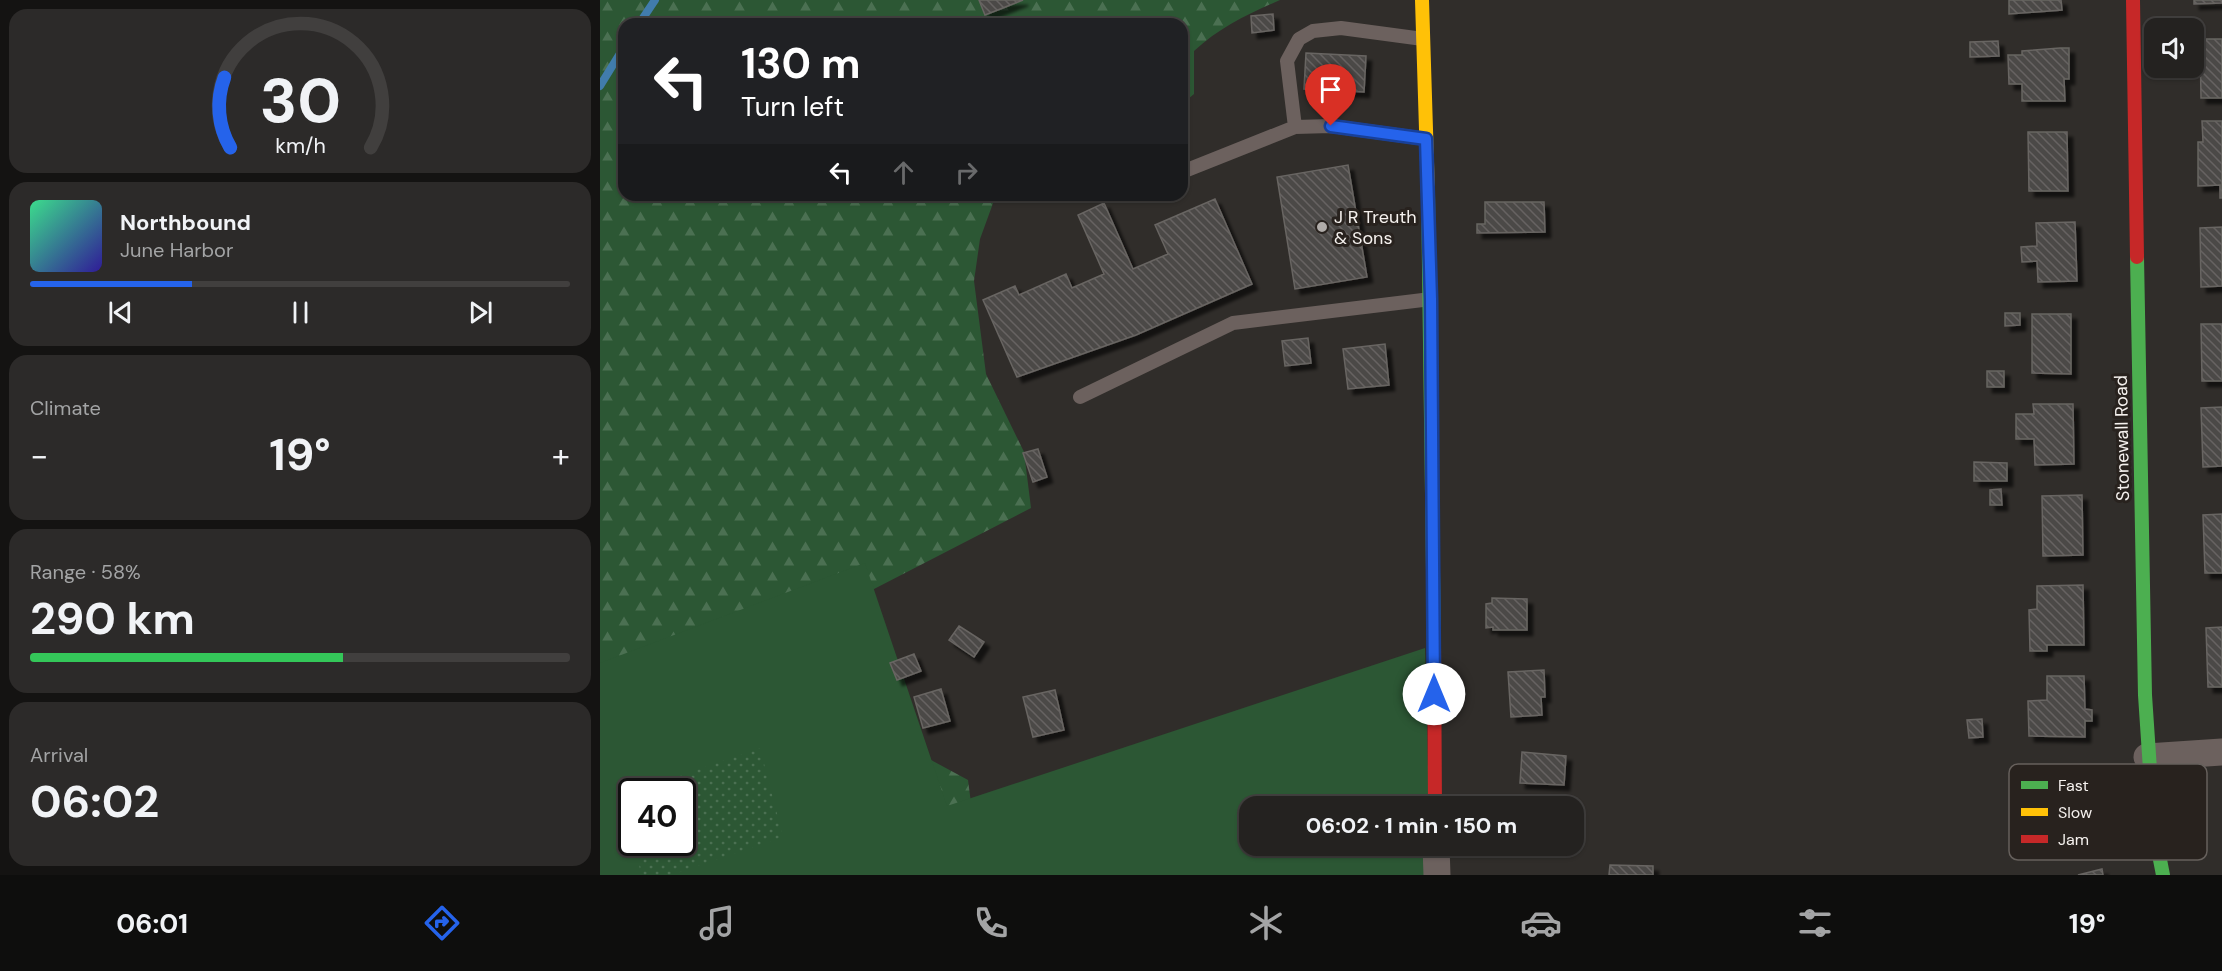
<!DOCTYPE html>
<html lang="en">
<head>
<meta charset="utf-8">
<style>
	body { margin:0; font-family:"DM Sans",sans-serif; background:#2c2a29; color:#f1f3f6; height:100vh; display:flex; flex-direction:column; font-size:22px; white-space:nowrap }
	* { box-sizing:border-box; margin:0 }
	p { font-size:20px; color:#a3a4a5 }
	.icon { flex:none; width:33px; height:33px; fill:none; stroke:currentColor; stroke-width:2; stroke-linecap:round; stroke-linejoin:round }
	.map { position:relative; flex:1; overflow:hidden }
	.side { display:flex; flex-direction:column; gap:9px; padding:9px; background:#141312; width:600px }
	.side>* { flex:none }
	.top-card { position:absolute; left:18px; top:18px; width:570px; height:183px; border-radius:18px; box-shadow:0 2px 4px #0004,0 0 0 2px #413f3e; background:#202124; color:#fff; overflow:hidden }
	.controls { position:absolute; left:1544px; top:18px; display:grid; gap:12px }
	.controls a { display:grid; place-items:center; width:60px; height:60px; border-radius:12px; background:#242220; box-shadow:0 2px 4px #0004,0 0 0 2px #413f3e; font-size:30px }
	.speed { position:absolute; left:18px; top:778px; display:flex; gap:12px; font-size:30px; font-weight:700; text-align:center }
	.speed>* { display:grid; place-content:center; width:78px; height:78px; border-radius:50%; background:#242220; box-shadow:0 2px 4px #0004,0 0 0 2px #413f3e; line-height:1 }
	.speed .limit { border:3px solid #111; border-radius:9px; background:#fff; color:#111 }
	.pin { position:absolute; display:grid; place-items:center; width:51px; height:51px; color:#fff; margin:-62px -26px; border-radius:50% 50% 50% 0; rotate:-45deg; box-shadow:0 0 6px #0007 }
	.pin .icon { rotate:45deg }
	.me { position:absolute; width:66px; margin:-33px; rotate:0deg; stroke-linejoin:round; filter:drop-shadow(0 0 4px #0008) }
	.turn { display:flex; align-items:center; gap:21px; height:126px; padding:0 24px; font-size:27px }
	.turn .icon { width:78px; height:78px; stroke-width:2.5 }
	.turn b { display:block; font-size:42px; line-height:51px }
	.lanes { display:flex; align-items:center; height:57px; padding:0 24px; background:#0003; justify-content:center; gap:30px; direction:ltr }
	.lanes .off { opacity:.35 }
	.big { font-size:45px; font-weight:700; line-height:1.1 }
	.side .tile { flex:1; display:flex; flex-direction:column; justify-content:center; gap:9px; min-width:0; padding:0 21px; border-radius:18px; background:#2c2a29 }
	.side .dial { align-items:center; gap:0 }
	.dial svg { height:156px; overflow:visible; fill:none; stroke:#413f3e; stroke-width:7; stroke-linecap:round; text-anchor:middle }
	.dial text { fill:#f1f3f6; stroke:none }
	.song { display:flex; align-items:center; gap:18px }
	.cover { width:72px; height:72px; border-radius:9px; background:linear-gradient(135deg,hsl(150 70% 55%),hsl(250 70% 35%)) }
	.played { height:6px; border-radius:3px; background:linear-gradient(90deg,#2563eb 30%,#413f3e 30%) }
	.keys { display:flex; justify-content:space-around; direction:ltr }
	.heat { display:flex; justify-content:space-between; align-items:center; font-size:33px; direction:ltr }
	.charge { height:9px; border-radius:4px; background:linear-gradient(90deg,#34c759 58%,#413f3e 0) }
	.trip { position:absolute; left:639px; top:796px; width:345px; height:60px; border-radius:18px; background:#242220; box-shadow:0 2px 4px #0004,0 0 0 2px #413f3e; font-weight:700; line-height:60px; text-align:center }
	.menu { display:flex; height:96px; justify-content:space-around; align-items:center; background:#0e0e0d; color:#a3a4a5 }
	.menu .icon { width:42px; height:42px }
	.menu .selected { color:#2563eb }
	.menu b { font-size:27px; color:#f1f3f6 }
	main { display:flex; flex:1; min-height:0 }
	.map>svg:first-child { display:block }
	.forest { fill:url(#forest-firs) }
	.park { fill:#2c5734; fill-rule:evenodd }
	.garden { fill:url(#garden-dots) }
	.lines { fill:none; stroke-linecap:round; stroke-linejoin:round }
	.stream { stroke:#417cac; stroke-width:8 }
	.building { fill:url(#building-back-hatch); stroke:#686562; stroke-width:1.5; filter:url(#shadow) }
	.lane { stroke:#6c615e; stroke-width:14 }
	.street { stroke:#6c615e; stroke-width:27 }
	.fast { stroke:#4caf50; stroke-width:14 }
	.slow { stroke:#ffc107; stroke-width:14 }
	.jam { stroke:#c62828; stroke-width:14 }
	.route-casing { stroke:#184099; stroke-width:15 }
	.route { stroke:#2563eb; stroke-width:10 }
	.poi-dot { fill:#b0aca9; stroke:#28221e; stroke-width:2 }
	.labels { text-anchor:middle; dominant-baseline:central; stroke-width:6; stroke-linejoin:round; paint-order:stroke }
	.poi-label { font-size:18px; fill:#f5f1ee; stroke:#28221e; text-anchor:start }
	.street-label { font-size:18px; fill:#f5f1ee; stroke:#28221e }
	.key { fill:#28221e; stroke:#66605c; stroke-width:1.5 }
	.key-label { font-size:16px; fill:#f5f1ee }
</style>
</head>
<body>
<main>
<section class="side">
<div class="tile dial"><svg viewBox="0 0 100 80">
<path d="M14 69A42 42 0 1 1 86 69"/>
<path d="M14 69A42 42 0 0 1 11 33" stroke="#2563eb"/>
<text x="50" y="56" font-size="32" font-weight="700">30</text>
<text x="50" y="72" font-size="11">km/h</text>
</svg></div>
<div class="tile">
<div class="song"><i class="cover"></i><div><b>Northbound</b><p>June Harbor</p></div></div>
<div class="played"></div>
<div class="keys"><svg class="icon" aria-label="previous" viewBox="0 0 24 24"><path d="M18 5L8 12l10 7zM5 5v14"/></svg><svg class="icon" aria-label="pause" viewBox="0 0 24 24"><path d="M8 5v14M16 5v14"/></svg><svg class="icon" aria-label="next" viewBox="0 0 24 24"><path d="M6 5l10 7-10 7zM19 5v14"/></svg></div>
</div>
<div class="tile"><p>Climate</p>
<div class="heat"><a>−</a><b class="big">19°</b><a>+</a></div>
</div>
<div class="tile"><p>Range · 58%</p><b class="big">290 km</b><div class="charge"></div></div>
<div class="tile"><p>Arrival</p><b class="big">06:02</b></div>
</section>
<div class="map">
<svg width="1622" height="875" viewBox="0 0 1622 875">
	<defs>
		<pattern id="forest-firs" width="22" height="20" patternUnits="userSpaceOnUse" patternTransform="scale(1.5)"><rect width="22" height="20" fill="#2c5734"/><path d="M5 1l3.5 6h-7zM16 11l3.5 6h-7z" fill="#4b7052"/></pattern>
		<pattern id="garden-dots" width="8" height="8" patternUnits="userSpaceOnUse" patternTransform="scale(1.5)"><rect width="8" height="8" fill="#2c5734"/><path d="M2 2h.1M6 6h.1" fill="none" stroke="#4b7052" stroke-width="1.8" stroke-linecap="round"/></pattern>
		<pattern id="building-back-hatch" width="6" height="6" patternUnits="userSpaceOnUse" patternTransform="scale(1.5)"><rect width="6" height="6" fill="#4c4947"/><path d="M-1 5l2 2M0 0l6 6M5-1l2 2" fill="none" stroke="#666462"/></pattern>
		<filter id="shadow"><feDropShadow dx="5.5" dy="5.5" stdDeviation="1.5" flood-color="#0009"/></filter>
	</defs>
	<rect width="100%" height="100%" fill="#302d2a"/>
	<!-- forest -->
	<path class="forest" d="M0,0H680C648,14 620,27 594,51V94L582,104V24H24V195H396L380,239L374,281L386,374L424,452L431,508L274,589L265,610L331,760L368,780L371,803L363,825L175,742L33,775L0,875Z"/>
	<!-- park -->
	<path class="park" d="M265,563L347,806L825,648L829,807H650V846H830V875H0V663ZM32,792H82V843H32Z"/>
	<!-- garden -->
	<path class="garden" d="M160,748L183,837L71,875H41L35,843H82V792H32Z"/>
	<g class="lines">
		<!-- stream -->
		<path class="stream" d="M39,24L55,0
			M0,86L24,47"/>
	</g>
	<!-- building -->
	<path class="building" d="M379,0H423L385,15Z
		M1409,0H1461L1462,10L1409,14Z
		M1594,0H1622V3L1594,4Z
		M673,14L674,30L652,33L651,16Z
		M1600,39H1622V98H1601Z
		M1398,41L1399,56L1370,57V42Z
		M1460,48H1469V79H1464L1465,101H1422V84H1409L1408,55H1422V51Z
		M706,53L766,56L764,92L704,89Z
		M1602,121H1622V198H1620V185L1598,186V142H1603Z
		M1428,132H1467L1468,191H1429Z
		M748,165L767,277L695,289L677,177Z
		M615,199L652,284L536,335L417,377L383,300L415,286L419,295L466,274L472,288L504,274L478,215L504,203L533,269L568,254L555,225Z
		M885,202H944L945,232L877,233V224H885Z
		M1475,222L1477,281L1438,282L1437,261L1422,262L1421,247L1437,246L1436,223Z
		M1622,227V286L1601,287L1600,228Z
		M1405,313H1420V325L1405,326Z
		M1432,314H1471V374L1432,373Z
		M1601,324H1622V381H1602Z
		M708,338L711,363L685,366L682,341Z
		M785,344L789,385L748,389L743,349Z
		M1387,371H1404V387H1387Z
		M1433,404H1473L1474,464L1435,465L1434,439H1416V414H1434Z
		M1622,407V466L1603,467L1601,408Z
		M438,449L447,477L433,482L423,453Z
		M1374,462L1407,463V481H1374Z
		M1401,489L1402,505H1390V490Z
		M1482,495L1483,555L1443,556L1442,496Z
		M1622,514V573H1605L1603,515Z
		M1483,585L1484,645H1447V651H1430L1429,610L1437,609V586Z
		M892,598L927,599V630H893V627L886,628V604L892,603Z
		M359,626L384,642L374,657L349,640Z
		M1622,627V687H1608L1606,628Z
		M314,654L321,671L297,680L290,663Z
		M944,670L945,697H941L942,715L911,717L908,672Z
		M1447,676H1484L1485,709L1492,710V721H1485V737L1429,736L1428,701L1447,700Z
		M341,689L350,721L323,728L314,697Z
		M455,690L464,730L433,737L423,697Z
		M1382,719L1383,737L1369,738L1367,720Z
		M922,752L966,756L964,785L920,783Z
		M1010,865L1053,866V875H1009Z
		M1502,869L1503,875H1478Z"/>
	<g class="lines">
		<!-- lane -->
		<path class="lane" d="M695,127L687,61L699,39L713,31L741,28L823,39
			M582,172L695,127L731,126L826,139
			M480,397L633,323L831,299"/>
		<!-- street -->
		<path class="street" d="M1547,757L1622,752
			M836,846L837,875"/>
		<!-- fast -->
		<path class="fast" d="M828,194L834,645
			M1537,257L1545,695L1554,829L1563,875"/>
		<!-- slow -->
		<path class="slow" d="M822,0L828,194"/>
		<!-- jam -->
		<path class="jam" d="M1533,0L1537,257
			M834,645L835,807"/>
	</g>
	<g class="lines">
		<defs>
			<path id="route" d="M731,126L826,139L831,299L834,694"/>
		</defs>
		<!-- route casing -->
		<use href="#route" class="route-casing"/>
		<!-- route -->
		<use href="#route" class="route"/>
	</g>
	<!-- markers -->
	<circle class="poi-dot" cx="722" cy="227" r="6"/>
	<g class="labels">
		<!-- poi labels -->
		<g class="poi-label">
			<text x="734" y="217">J R Treuth<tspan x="734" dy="21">&amp; Sons</tspan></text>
		</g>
		<!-- street labels -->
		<g class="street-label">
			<text transform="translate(1522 438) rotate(-91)">Stonewall Road</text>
		</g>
	</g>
	<!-- legend -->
	<rect x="1409" y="764" width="198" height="96" rx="9" class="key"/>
	<rect x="1421" y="781" width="27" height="8" fill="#4caf50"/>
	<rect x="1421" y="808" width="27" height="8" fill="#ffc107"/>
	<rect x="1421" y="835" width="27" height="8" fill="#c62828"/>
	<g class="key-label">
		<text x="1458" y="791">Fast</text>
		<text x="1458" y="818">Slow</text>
		<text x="1458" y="845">Jam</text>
	</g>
</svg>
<div class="controls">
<a><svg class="icon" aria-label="sound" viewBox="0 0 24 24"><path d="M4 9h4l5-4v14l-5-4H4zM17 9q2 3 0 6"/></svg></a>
</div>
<div class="speed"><div class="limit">40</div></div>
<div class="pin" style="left:731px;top:126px;background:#d93025"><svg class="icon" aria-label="arrive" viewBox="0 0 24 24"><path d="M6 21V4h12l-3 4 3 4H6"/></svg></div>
<svg class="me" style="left:834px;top:694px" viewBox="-20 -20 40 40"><circle r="19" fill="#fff"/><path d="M0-13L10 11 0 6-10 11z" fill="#2563eb"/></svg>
<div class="trip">06:02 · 1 min · 150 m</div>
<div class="top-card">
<div class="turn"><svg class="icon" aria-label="left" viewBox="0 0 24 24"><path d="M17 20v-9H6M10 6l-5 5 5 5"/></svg><div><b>130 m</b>Turn left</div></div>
<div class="lanes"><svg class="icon" aria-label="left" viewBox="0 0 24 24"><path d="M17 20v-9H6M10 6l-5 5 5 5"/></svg><svg class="icon off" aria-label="ahead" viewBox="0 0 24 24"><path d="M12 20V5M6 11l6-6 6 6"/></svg><svg class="icon off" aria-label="right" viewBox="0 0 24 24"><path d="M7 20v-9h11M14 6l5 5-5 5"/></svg></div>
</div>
</div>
</main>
<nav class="menu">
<b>06:01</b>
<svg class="icon selected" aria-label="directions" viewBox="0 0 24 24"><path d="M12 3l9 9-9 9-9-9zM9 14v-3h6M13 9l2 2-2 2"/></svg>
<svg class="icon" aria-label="music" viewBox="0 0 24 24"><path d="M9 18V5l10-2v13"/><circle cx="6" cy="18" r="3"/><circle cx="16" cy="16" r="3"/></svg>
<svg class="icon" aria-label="phone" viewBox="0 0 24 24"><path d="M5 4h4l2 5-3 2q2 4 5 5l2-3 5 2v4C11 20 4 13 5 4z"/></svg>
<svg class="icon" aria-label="climate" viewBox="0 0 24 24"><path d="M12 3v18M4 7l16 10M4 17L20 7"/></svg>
<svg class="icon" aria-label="car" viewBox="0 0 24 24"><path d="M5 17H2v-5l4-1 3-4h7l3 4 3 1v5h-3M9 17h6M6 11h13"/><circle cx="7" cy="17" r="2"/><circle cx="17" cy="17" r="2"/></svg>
<svg class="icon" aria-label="filters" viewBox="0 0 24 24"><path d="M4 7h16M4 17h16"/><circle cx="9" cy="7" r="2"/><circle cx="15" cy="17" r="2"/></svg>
<b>19°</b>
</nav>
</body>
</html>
